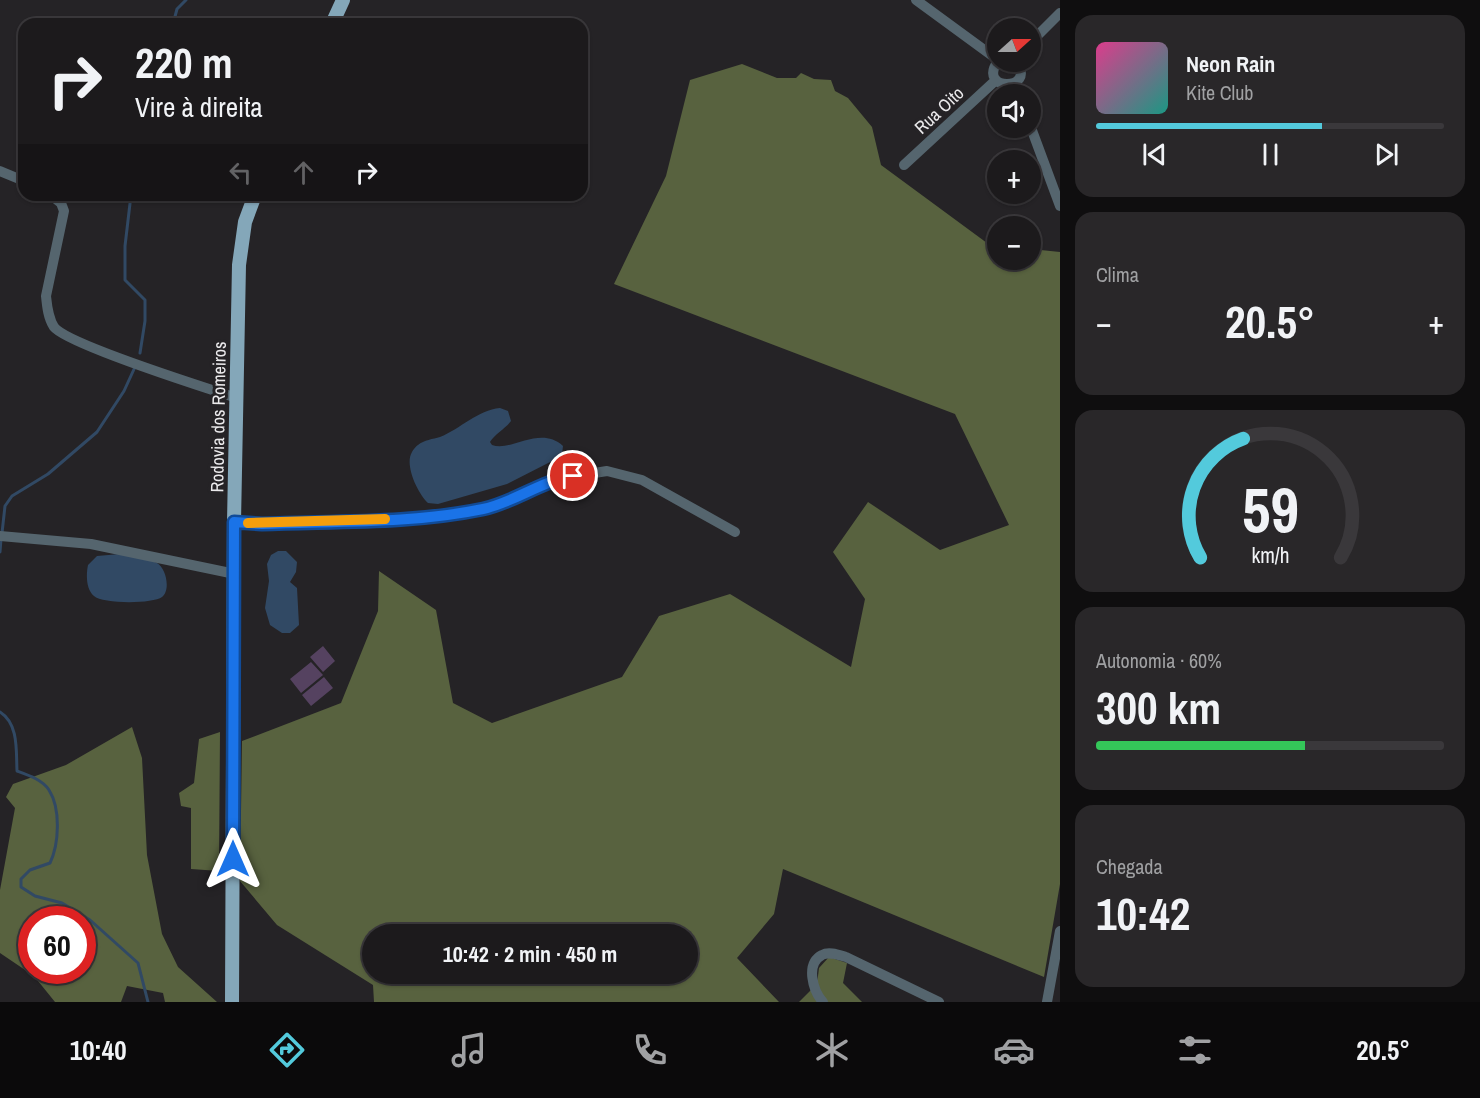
<!DOCTYPE html>
<html lang="pt">
<head>
<meta charset="utf-8">
<style>
	body { margin:0; font-family:"Archivo Narrow",sans-serif; background:#292729; color:#f1f3f6; height:100vh; display:flex; flex-direction:column; font-size:22px; white-space:nowrap }
	* { box-sizing:border-box; margin:0 }
	p { font-size:20px; color:#a0a1a3 }
	.icon { flex:none; width:33px; height:33px; fill:none; stroke:currentColor; stroke-width:2; stroke-linecap:round; stroke-linejoin:round }
	.map { position:relative; flex:1; overflow:hidden }
	.sheet { display:flex; flex-direction:column; gap:15px; padding:15px; background:#0f0e0f; width:420px }
	.sheet>* { flex:none }
	.top-card { position:absolute; left:18px; top:18px; width:570px; height:183px; border-radius:18px; box-shadow:0 2px 4px #0004,0 0 0 2px #3a383b; background:#1c1a1c; color:#f1f3f6; overflow:hidden }
	.needle { width:39px; rotate:69deg }
	.tools { position:absolute; left:987px; top:18px; display:grid; gap:12px }
	.tools a { display:grid; place-items:center; width:54px; height:54px; border-radius:50%; background:#1c1a1c; box-shadow:0 2px 4px #0004,0 0 0 2px #3a383b; font-size:30px }
	.speed { position:absolute; left:18px; top:906px; display:flex; gap:12px; font-size:30px; font-weight:700; text-align:center }
	.speed>* { display:grid; place-content:center; width:78px; height:78px; border-radius:50%; background:#1c1a1c; box-shadow:0 2px 4px #0004,0 0 0 2px #3a383b; line-height:1 }
	.speed .limit { border:9px solid #d22; background:#fff; color:#111 }
	.pin { position:absolute; display:grid; place-items:center; width:51px; height:51px; color:#fff; margin:-26px; border:3px solid #fff; border-radius:50%; box-shadow:0 2px 6px #0007 }
	.me { position:absolute; width:66px; margin:-33px; rotate:0deg; stroke-linejoin:round; filter:drop-shadow(0 0 4px #0008) }
	.turn { display:flex; align-items:center; gap:21px; height:126px; padding:0 18px; font-size:27px }
	.turn .icon { width:78px; height:78px; stroke-width:2.5 }
	.turn b { display:block; font-size:42px; line-height:51px }
	.lanes { display:flex; align-items:center; height:57px; padding:0 18px; background:#0003; justify-content:center; gap:30px; direction:ltr }
	.lanes .off { opacity:.35 }
	.big { font-size:45px; font-weight:700; line-height:1.1 }
	.sheet .tile { flex:1; display:flex; flex-direction:column; justify-content:center; gap:9px; min-width:0; padding:0 21px; border-radius:18px; background:#292729 }
	.sheet .dial { align-items:center; gap:0 }
	.dial svg { height:156px; overflow:visible; fill:none; stroke:#3a383b; stroke-width:7; stroke-linecap:round; text-anchor:middle }
	.dial text { fill:#f1f3f6; stroke:none }
	.song { display:flex; align-items:center; gap:18px }
	.cover { width:72px; height:72px; border-radius:9px; background:linear-gradient(135deg,hsl(330 70% 55%),hsl(170 70% 35%)) }
	.played { height:6px; border-radius:3px; background:linear-gradient(90deg,#53cadc 65%,#3a383b 65%) }
	.keys { display:flex; justify-content:space-around; direction:ltr }
	.heat { display:flex; justify-content:space-between; align-items:center; font-size:33px; direction:ltr }
	.charge { height:9px; border-radius:4px; background:linear-gradient(90deg,#34c759 60%,#3a383b 0) }
	.trip { position:absolute; left:362px; top:924px; width:336px; height:60px; border-radius:30px; background:#1c1a1c; box-shadow:0 2px 4px #0004,0 0 0 2px #3a383b; font-weight:700; line-height:60px; text-align:center }
	.menu { display:flex; height:96px; justify-content:space-around; align-items:center; background:#0b0a0b; color:#a0a1a3 }
	.menu .icon { width:42px; height:42px }
	.menu .current { color:#53cadc }
	.menu b { font-size:27px; color:#f1f3f6 }
	main { display:flex; flex:1; min-height:0 }
	.map>svg:first-child { display:block }
	.forest { fill:#58623f; fill-rule:evenodd }
	.water { fill:#314964 }
	.lines { fill:none; stroke-linecap:round; stroke-linejoin:round }
	.stream { stroke:#314964; stroke-width:3 }
	.building { fill:#554260 }
	.minor { stroke:#55656e; stroke-width:10 }
	.major { stroke:#84a7b9; stroke-width:14 }
	.route-casing { stroke:#114b97; stroke-width:15 }
	.route { stroke:#1a73e8; stroke-width:10 }
	.slow { stroke:#f59e0b; stroke-width:10 }
	.labels { text-anchor:middle; dominant-baseline:central; stroke-width:6; stroke-linejoin:round; paint-order:stroke }
	.street-label { font-size:18px; fill:#ebeaec; stroke:#252326 }
</style>
</head>
<body>
<main>
<div class="map">
<svg width="1060" height="1002" viewBox="0 0 1060 1002">
	<rect width="100%" height="100%" fill="#252326"/>
	<!-- forest -->
	<path class="forest" d="M742,64L777,78H796L801,73L814,79L831,80L835,91L848,98L872,127L881,165L987,243L997,245L998,260H1030L1031,249L1060,252V884L1044,977L783,869L774,914L737,958L779,1002H374L373,985L277,925L240,881L242,741L341,703L378,611L379,571L436,610L453,703L492,723L622,677L659,616L730,594L851,667L865,599L833,552L868,502L940,550L1009,525L955,414L614,284L666,176L690,80ZM372,934H687V974H372Z
		M132,727L142,758L147,855L162,934L178,967L217,1002H165L163,993L127,986L121,1002H55L34,976L0,953V890L15,808L6,797L13,784L66,765ZM32,920H82V970H32Z
		M220,732L219,871L191,869V808L181,806L179,793L194,783L199,739Z
		M829,957L847,963L843,983L862,1002H799L817,984L819,968Z"/>
	<!-- water -->
	<path class="water" d="M500,408L508,411L511,421C505,429 495,434 490,442L492,445C512,452 540,425 563,446L562,454L556,459L507,484L438,504L428,503C418,494 404,465 412,452C413,450 416,446 418,445C424,440 433,439 440,437C460,429 478,410 500,408Z
		M278,551H286L297,562L296,572L290,582L297,588L299,625L290,633H282L270,625L265,608L269,581L267,564L271,555Z
		M120,554C131,557 147,558 157,563C166,568 171,590 162,597C153,604 102,604 94,596C86,589 86,575 88,565L97,556Z"/>
	<g class="lines">
		<!-- stream -->
		<path class="stream" d="M173,24L177,9L186,0
			M131,195L125,246V280L145,300V321L140,353
			M2,533L5,506L12,496L48,474L97,432L124,391L135,367
			M0,552L1,539
			M0,712C19,724 16,751 17,771C28,775 43,780 49,790C61,809 59,844 50,863L30,870L21,879V887L35,896L62,903L90,920L138,963L148,1002"/>
	</g>
	<!-- building -->
	<path class="building" d="M323,646L335,661L323,672L310,657Z
		M311,662L323,675L301,693L290,679Z
		M324,677L333,688L311,706L302,695Z"/>
	<g class="lines">
		<!-- minor -->
		<path class="minor" d="M916,0L998,60
			M1030,43L1060,13
			M998,61C976,92 1038,91 1016,62
			M1030,125L1060,206
			M904,165L996,80
			M0,171L24,181
			M51,195L61,203L64,211L46,296C47,306 48,318 54,327C67,344 209,389 237,398
			M234,522L262,524L437,517L486,509L511,500L557,479L607,471L642,480L735,532
			M0,536L91,544L235,574
			M823,1002C813,991 805,964 822,955C829,951 839,955 846,957L939,1002
			M1047,1002L1060,931"/>
		<!-- major -->
		<path class="major" d="M332,24L343,0
			M232,1002L234,522L239,265L245,222L255,195"/>
	</g>
	<g class="lines">
		<defs>
			<path id="route" d="M233,859L234,522L262,524C335,521 411,524 483,509C515,502 541,481 573,476"/>
		</defs>
		<!-- route casing -->
		<use href="#route" class="route-casing"/>
		<!-- route -->
		<use href="#route" class="route"/>
		<!-- slow -->
		<path class="slow" d="M248,523L385,519"/>
	</g>
	<g class="labels">
		<!-- street labels -->
		<g class="street-label">
			<text transform="translate(939 110) rotate(-43)">Rua Oito</text>
			<text transform="translate(218 417) rotate(-89)">Rodovia dos Romeiros</text>
		</g>
	</g>
</svg>
<div class="tools">
<a><svg class="needle" viewBox="-14 -14 28 28"><path d="M0-13l5 13h-10z" fill="#e53935"/><path d="M0 13l5-13h-10z" fill="#a0a1a3"/></svg></a>
<a><svg class="icon" aria-label="sound" viewBox="0 0 24 24"><path d="M4 9h4l5-4v14l-5-4H4zM17 9q2 3 0 6"/></svg></a>
<a>+</a>
<a>−</a>
</div>
<div class="speed"><div class="limit">60</div></div>
<div class="pin" style="left:573px;top:476px;background:#d93025"><svg class="icon" aria-label="arrive" viewBox="0 0 24 24"><path d="M6 21V4h12l-3 4 3 4H6"/></svg></div>
<svg class="me" style="left:233px;top:859px" viewBox="-20 -20 40 40"><path d="M0-17L14 15 0 8-14 15z" fill="#1a73e8" stroke="#fff" stroke-width="4"/></svg>
<div class="trip">10:42 · 2 min · 450 m</div>
<div class="top-card">
<div class="turn"><svg class="icon" aria-label="right" viewBox="0 0 24 24"><path d="M7 20v-9h11M14 6l5 5-5 5"/></svg><div><b>220 m</b>Vire à direita</div></div>
<div class="lanes"><svg class="icon off" aria-label="left" viewBox="0 0 24 24"><path d="M17 20v-9H6M10 6l-5 5 5 5"/></svg><svg class="icon off" aria-label="ahead" viewBox="0 0 24 24"><path d="M12 20V5M6 11l6-6 6 6"/></svg><svg class="icon" aria-label="right" viewBox="0 0 24 24"><path d="M7 20v-9h11M14 6l5 5-5 5"/></svg></div>
</div>
</div>
<section class="sheet">
<div class="tile">
<div class="song"><i class="cover"></i><div><b>Neon Rain</b><p>Kite Club</p></div></div>
<div class="played"></div>
<div class="keys"><svg class="icon" aria-label="previous" viewBox="0 0 24 24"><path d="M18 5L8 12l10 7zM5 5v14"/></svg><svg class="icon" aria-label="pause" viewBox="0 0 24 24"><path d="M8 5v14M16 5v14"/></svg><svg class="icon" aria-label="next" viewBox="0 0 24 24"><path d="M6 5l10 7-10 7zM19 5v14"/></svg></div>
</div>
<div class="tile"><p>Clima</p>
<div class="heat"><a>−</a><b class="big">20.5°</b><a>+</a></div>
</div>
<div class="tile dial"><svg viewBox="0 0 100 80">
<path d="M14 69A42 42 0 1 1 86 69"/>
<path d="M14 69A42 42 0 0 1 36 8" stroke="#53cadc"/>
<text x="50" y="56" font-size="32" font-weight="700">59</text>
<text x="50" y="72" font-size="11">km/h</text>
</svg></div>
<div class="tile"><p>Autonomia · 60%</p><b class="big">300 km</b><div class="charge"></div></div>
<div class="tile"><p>Chegada</p><b class="big">10:42</b></div>
</section>
</main>
<nav class="menu">
<b>10:40</b>
<svg class="icon current" aria-label="directions" viewBox="0 0 24 24"><path d="M12 3l9 9-9 9-9-9zM9 14v-3h6M13 9l2 2-2 2"/></svg>
<svg class="icon" aria-label="music" viewBox="0 0 24 24"><path d="M9 18V5l10-2v13"/><circle cx="6" cy="18" r="3"/><circle cx="16" cy="16" r="3"/></svg>
<svg class="icon" aria-label="phone" viewBox="0 0 24 24"><path d="M5 4h4l2 5-3 2q2 4 5 5l2-3 5 2v4C11 20 4 13 5 4z"/></svg>
<svg class="icon" aria-label="climate" viewBox="0 0 24 24"><path d="M12 3v18M4 7l16 10M4 17L20 7"/></svg>
<svg class="icon" aria-label="car" viewBox="0 0 24 24"><path d="M5 17H2v-5l4-1 3-4h7l3 4 3 1v5h-3M9 17h6M6 11h13"/><circle cx="7" cy="17" r="2"/><circle cx="17" cy="17" r="2"/></svg>
<svg class="icon" aria-label="filters" viewBox="0 0 24 24"><path d="M4 7h16M4 17h16"/><circle cx="9" cy="7" r="2"/><circle cx="15" cy="17" r="2"/></svg>
<b>20.5°</b>
</nav>
</body>
</html>
